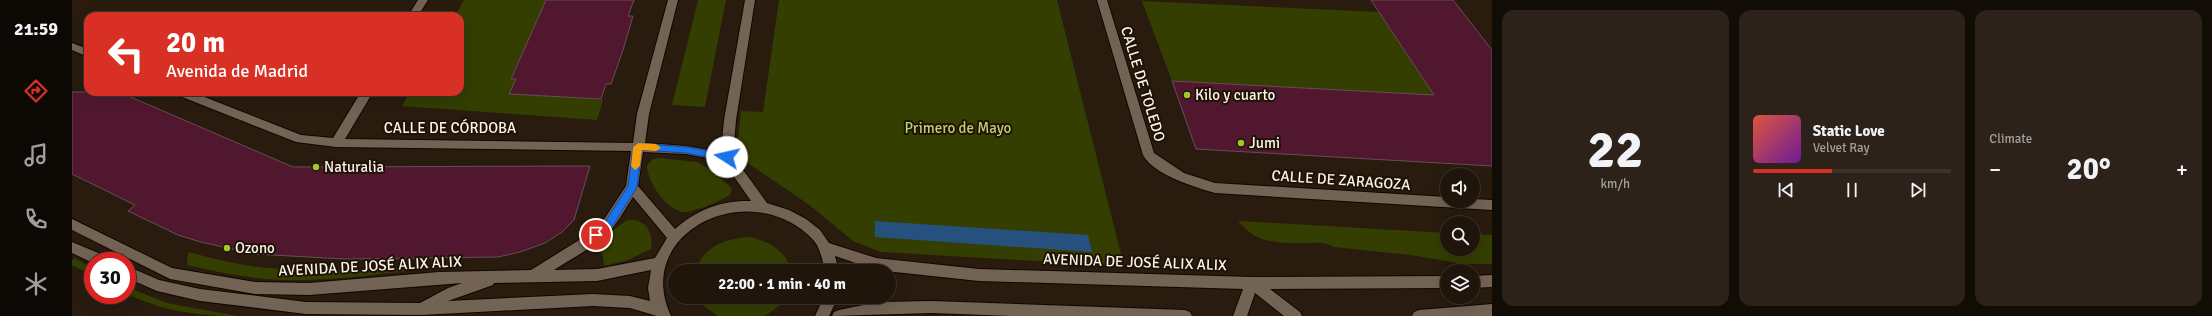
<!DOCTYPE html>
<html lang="en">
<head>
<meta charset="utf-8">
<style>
	body { margin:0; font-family:Signika,sans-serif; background:#2c2219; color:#f1f3f6; height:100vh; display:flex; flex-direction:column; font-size:15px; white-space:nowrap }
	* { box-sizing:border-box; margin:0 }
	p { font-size:13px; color:#a19f9d }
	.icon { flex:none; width:22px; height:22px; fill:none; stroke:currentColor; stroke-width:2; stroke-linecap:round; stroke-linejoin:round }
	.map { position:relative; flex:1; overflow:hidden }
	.drawer { display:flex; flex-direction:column; gap:10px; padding:10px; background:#110c06; width:720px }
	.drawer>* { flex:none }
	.hud { position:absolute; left:12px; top:12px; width:380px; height:84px; border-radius:12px; box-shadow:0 4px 16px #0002,0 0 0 1px #3c342c; background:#d93025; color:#fff; overflow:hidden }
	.fabs { position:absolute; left:1368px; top:168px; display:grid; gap:8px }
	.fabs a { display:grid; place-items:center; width:40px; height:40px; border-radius:50%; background:#1f150b; box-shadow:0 4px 16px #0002,0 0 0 1px #3c342c; font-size:20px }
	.speed { position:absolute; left:12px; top:252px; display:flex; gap:8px; font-size:20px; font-weight:700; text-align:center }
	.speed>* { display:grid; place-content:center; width:52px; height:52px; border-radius:50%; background:#1f150b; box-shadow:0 4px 16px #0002,0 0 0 1px #3c342c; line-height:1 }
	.speed .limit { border:6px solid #d22; background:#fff; color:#111 }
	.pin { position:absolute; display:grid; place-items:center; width:34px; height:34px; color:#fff; margin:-17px; border:2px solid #fff; border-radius:50%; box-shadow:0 1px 4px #0007 }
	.me { position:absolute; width:44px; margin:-22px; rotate:280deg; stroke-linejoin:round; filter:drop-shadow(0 0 3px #0008) }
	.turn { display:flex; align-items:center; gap:14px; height:84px; padding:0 16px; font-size:18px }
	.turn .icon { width:52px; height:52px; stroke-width:2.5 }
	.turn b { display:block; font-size:28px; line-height:34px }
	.big { font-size:30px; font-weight:700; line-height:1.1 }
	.drawer .widget { flex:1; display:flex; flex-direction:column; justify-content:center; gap:6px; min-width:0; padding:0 14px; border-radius:12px; background:#2c2219 }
	.drawer .dial { align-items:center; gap:0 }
	.dial b { font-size:52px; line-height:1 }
	.song { display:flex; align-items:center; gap:12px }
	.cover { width:48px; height:48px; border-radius:6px; background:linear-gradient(135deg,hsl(10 70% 55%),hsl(280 70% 35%)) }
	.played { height:4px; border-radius:2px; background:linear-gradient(90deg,#d93025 40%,#3c342c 40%) }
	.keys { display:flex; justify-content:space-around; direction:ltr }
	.heat { display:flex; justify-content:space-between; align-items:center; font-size:22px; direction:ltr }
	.drawer .tiles { flex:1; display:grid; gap:10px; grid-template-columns:repeat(3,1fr) }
	.trip { position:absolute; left:596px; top:264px; width:228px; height:40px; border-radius:20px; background:#1f150b; box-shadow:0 4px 16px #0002,0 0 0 1px #3c342c; font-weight:700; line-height:40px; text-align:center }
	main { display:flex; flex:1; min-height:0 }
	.tabs { display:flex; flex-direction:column; width:72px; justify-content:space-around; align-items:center; background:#0c0804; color:#a19f9d }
	.tabs .icon { width:28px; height:28px }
	.tabs .selected { color:#d93025 }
	.tabs b { font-size:18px; color:#f1f3f6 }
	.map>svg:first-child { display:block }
	.green { fill:#333e00 }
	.water { fill:#26517f }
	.building { fill:#51172e; stroke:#654f56 }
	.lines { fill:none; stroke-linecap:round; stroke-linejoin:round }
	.street-casing { stroke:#110600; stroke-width:2 }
	.street { fill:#736354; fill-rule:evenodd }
	.route { fill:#1a73e8; stroke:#114b97 }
	.slow { fill:#f59e0b }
	.poi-dot { fill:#a0c92c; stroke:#1f1306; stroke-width:1.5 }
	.labels { text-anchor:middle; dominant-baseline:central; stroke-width:4; stroke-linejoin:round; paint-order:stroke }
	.street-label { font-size:15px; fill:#fcf3ea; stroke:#1f1306 }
	.poi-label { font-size:15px; fill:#fcf3ea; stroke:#1f1306; text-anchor:start }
	.park-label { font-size:15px; fill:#bbd074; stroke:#1f1306 }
</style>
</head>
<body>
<main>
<nav class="tabs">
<b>21:59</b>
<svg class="icon selected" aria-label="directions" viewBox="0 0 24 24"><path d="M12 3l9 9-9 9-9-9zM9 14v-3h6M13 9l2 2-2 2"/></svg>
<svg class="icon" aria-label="music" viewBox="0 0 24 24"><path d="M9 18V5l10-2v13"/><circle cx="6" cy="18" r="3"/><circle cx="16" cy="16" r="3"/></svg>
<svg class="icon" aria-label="phone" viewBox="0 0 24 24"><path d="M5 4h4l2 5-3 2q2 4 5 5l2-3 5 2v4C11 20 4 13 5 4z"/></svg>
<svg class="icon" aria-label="climate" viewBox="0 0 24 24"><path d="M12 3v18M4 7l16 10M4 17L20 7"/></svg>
</nav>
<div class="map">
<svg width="1420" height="316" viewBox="0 0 1420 316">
	<rect width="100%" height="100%" fill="#291c0f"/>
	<!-- green -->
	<path class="green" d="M392,0H479C464,18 459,36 454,58H448L439,78L444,79L438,94L469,96L472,89L497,97L531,100L525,120L330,106L338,92H388V16H383Z
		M626,0H654L633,107L600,105Z
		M707,0H985L1052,266L809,252L781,241L736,204L677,164L669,152L666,140L669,111L691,112Z
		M1070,1L1307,12L1362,95L1100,81Z
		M587,158L625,162L640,170L658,187L660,189L658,195C651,200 620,213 611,212C595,210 575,182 575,166L581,159Z
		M555,220C573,218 582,232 579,249L556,260L532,266L531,256L525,243Z
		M1166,221L1375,233V249H1401V234L1420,235V264H1393L1338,255L1262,247C1253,242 1246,242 1236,243C1207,243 1186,245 1166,221Z
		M678,237C698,242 714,250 719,271H624C630,246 656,238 678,237Z
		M116,252C143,259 170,266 197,268C243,272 290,270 335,268L334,271C293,276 250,281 209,280C177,279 146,272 115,265Z
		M3,258L21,269V276L0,265V260Z
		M55,287L95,303L165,316C127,316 90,311 55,294Z
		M626,297H714L711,303L693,316H646L633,307Z"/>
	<!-- water -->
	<path class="water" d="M803,221L1016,235L1020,252L803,237Z"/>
	<!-- building -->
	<path class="building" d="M474,0H562L556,16H561L551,50L539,84H534L529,99L437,94L444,79H439Z
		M1299,0H1381L1420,50V166L1124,149L1100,81L1362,95Z
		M0,92H47L221,167L518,166L502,220L490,232L473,243L448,252L426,257L273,259L182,254L129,242L106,235L56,211L63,205L0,174Z"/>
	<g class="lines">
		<defs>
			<path id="street" d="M346,0H356L346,16H336Z
				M596,0H606L577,114L573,143L614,146L649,152L652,120L673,0H683L664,120L661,156L695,203L717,210L734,219L748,230L757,243L804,258L907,269L1180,277L1375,276V288L1198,289L1228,312L1230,316H1212L1183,293L1175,316H1161L1171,289L907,281L804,270L763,256L767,271H753C751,262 749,253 745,245C740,237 731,230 723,225C659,185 563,239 599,316H585L558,308L521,306L349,315L234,314L128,301L85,291L55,278V266L87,280L128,289L234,302L348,303L376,288L390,283L237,295L183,294L98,279L0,230V219L100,268L183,282L237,283L367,272L459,270L512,237L533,218L554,186L559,151L264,147L224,142L105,95L103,92H120L229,135L261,138L289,92H301L273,139L561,143L565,114ZM571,152L614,154L651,161L679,201C650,200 624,210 603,229L566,186ZM561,197L595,238L583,258L525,269L482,270C502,257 527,245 542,226C549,217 555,206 561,197ZM579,270L576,288L578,301L558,296L521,294L376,301L421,285L422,283L525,281Z
				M1025,0H1035L1082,153L1112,173L1143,183L1375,197V201H1401V199L1420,200V210L1143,193C1122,187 1082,175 1071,155Z
				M0,43L16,49V57L0,50Z
				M0,242L36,257L38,261H21V263L0,253Z
				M1420,275V287L1401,288V276Z
				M752,297H766L757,316H743Z
				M860,301L1113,310L1118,312L1120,316H939L860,313L760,316L762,312L767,310L806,302Z
				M1420,304V316H1340L1342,312L1347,310Z"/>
		</defs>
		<!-- street casing -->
		<use href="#street" class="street-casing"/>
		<!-- street -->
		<use href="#street" class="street"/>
	</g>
	<!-- route -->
	<path class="route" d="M566,143L614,147L655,154L660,157L655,161L614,153L570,150L565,187L542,224L528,238H521V232L535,219L556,186L561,147Z"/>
	<!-- slow -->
	<path class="slow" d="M566,143L584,144L589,148L584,151L570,150L568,166L563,170L559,166L561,147Z"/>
	<!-- markers -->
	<g class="poi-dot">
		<circle cx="1115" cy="95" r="4"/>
		<circle cx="1169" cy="143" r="4"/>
		<circle cx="244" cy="167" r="4"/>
		<circle cx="155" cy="248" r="4"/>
	</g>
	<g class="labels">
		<!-- street labels -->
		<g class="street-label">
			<text transform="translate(1071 84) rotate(73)">CALLE DE TOLEDO</text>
			<text x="378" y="128">CALLE DE CÓRDOBA</text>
			<text transform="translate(1269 180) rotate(4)">CALLE DE ZARAGOZA</text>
			<text transform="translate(1063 262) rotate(2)">AVENIDA DE JOSÉ ALIX ALIX</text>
			<text transform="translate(298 266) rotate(-3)">AVENIDA DE JOSÉ ALIX ALIX</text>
		</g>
		<!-- poi labels -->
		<g class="poi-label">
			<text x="1123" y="95">Kilo y cuarto</text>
			<text x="1177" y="143">Jumi</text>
			<text x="252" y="167">Naturalia</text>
			<text x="163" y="248">Ozono</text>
		</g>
		<!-- park labels -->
		<g class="park-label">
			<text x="886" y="128">Primero de Mayo</text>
		</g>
	</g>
</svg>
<div class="fabs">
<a><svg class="icon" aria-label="sound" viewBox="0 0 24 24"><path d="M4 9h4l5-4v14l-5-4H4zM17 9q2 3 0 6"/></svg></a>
<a><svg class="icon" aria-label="search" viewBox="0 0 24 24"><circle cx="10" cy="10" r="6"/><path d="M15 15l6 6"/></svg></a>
<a><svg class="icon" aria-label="layers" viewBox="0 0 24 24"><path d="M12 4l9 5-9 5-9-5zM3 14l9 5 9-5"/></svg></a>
</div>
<div class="speed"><div class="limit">30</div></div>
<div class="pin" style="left:524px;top:235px;background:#d93025"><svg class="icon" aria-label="arrive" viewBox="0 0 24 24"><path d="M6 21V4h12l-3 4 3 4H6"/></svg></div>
<svg class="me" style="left:655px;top:157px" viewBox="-20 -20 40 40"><circle r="19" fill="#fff"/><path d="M0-13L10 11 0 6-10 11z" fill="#1a73e8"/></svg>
<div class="trip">22:00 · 1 min · 40 m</div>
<div class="hud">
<div class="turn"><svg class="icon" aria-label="left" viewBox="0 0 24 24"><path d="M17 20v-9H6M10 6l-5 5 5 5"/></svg><div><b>20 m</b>Avenida de Madrid</div></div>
</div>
</div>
<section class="drawer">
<div class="tiles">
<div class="widget dial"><b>22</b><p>km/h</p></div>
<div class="widget">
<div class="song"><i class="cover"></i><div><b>Static Love</b><p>Velvet Ray</p></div></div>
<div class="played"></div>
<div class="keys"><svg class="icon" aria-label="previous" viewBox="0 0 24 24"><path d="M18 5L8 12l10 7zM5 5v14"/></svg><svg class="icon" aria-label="pause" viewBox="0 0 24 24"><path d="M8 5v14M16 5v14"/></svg><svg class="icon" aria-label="next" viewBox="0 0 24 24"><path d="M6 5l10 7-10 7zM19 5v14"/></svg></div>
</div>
<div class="widget"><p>Climate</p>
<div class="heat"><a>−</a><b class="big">20°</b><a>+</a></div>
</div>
</div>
</section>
</main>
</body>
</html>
